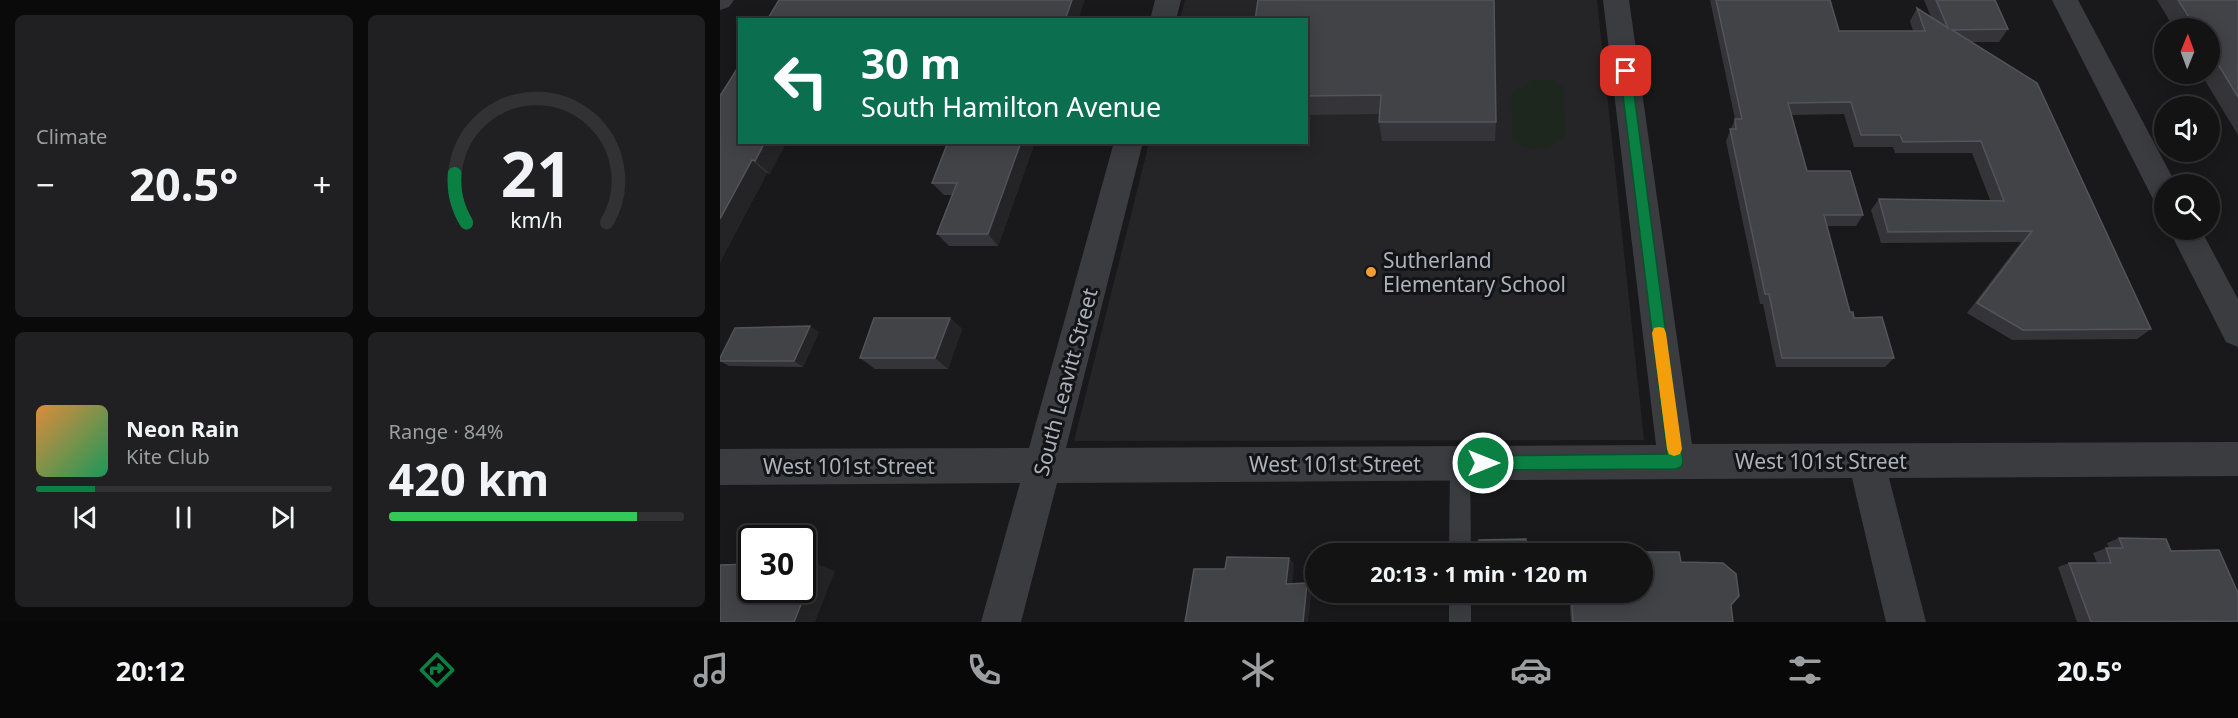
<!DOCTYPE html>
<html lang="en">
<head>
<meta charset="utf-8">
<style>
	body { margin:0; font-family:"Noto Sans",sans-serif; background:#202022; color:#f1f3f6; height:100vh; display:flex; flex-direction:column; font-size:22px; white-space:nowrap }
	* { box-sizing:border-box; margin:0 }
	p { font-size:20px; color:#9d9ea0 }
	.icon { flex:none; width:33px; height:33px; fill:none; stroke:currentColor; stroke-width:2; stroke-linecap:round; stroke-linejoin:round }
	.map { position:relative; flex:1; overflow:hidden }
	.details { display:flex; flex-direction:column; gap:15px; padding:15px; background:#0a0a0b; width:720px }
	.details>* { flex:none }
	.hud { position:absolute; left:18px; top:18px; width:570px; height:126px; border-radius:0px; box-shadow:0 3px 15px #0003,0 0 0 2px #323234; background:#0b6e4f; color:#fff; overflow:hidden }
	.needle { width:39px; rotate:1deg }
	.fabs { position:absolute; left:1434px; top:18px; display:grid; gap:12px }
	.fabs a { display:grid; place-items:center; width:66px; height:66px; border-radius:50%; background:#131314; box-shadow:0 3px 15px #0003,0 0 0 2px #323234; font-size:30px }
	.speed { position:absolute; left:18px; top:525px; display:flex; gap:12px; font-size:30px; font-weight:700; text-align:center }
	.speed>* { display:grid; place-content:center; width:78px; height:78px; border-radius:50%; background:#131314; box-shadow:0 3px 15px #0003,0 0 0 2px #323234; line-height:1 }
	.speed .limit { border:3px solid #111; border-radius:9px; background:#fff; color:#111 }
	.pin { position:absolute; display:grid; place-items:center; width:51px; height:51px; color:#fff; margin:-26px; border-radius:12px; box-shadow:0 3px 9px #0006 }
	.me { position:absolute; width:66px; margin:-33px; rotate:90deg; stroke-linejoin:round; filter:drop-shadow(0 0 4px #0008) }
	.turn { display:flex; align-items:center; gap:21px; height:126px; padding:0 24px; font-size:27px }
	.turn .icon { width:78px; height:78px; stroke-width:2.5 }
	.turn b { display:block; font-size:42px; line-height:51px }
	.big { font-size:45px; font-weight:700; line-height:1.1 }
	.details .widget { flex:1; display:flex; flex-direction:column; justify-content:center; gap:9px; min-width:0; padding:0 21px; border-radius:9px; background:#202022 }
	.details .dial { align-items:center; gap:0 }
	.dial svg { height:156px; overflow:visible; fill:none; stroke:#323234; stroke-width:7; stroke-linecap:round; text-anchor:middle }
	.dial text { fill:#f1f3f6; stroke:none }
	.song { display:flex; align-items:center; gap:18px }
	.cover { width:72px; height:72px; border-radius:9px; background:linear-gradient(135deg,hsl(30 70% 55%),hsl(150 70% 35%)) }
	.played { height:6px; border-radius:3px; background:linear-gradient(90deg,#0b8043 20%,#323234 20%) }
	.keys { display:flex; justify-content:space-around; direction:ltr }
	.heat { display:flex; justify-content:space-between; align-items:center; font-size:33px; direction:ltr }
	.charge { height:9px; border-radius:4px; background:linear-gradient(90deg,#34c759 84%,#323234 0) }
	.details .tiles { flex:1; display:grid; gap:15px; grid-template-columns:repeat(2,1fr) }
	.trip { position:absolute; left:585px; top:543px; width:348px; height:60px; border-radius:30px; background:#131314; box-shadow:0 3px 15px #0003,0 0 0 2px #323234; font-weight:700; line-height:60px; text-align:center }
	.tab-bar { display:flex; height:96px; justify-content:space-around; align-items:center; background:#080808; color:#9d9ea0 }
	.tab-bar .icon { width:42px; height:42px }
	.tab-bar .on { color:#0b8043 }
	.tab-bar b { font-size:27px; color:#f1f3f6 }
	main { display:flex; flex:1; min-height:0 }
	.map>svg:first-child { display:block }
	.built { fill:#252528 }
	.green { fill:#1e271e }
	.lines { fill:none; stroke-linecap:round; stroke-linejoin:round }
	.lane { fill:#3a3c40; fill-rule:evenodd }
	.street { fill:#3a3c40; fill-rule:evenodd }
	.wall { fill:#353539 }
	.shaded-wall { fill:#242427 }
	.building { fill:#424347; stroke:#525459; stroke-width:1.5 }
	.route { fill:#0b8043; stroke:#07532c; stroke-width:1.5 }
	.slow { fill:#f59e0b }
	.poi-dot { fill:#fa9b33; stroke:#141416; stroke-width:2 }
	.labels { text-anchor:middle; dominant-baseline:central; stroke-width:6; stroke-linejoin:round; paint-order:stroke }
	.poi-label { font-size:21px; fill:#abb2bb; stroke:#141416; text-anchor:start }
	.street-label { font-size:21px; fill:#abb2bb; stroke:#141416 }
</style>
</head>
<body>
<main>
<section class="details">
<div class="tiles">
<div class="widget"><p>Climate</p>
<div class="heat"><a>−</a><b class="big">20.5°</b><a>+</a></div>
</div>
<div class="widget dial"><svg viewBox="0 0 100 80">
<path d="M14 69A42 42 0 1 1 86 69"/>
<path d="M14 69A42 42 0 0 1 8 44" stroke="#0b8043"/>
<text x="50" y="56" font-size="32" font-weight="700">21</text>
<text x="50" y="72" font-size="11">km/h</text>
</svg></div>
<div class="widget">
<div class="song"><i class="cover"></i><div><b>Neon Rain</b><p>Kite Club</p></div></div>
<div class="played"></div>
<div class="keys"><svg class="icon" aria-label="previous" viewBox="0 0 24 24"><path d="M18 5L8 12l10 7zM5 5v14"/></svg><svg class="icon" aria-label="pause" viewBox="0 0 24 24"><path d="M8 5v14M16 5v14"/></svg><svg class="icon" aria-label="next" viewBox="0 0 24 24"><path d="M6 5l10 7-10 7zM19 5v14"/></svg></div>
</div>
<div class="widget"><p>Range · 84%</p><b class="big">420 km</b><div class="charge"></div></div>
</div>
</section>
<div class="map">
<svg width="1518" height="622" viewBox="0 0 1518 622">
	<rect width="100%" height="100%" fill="#19191b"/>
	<!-- built -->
	<path class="built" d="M465,0H877L924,440L354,441L429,143L586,142V20L460,19Z"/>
	<!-- green -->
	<path class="green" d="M813,80H832L843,87L846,136C823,152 817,155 793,140L791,94Z"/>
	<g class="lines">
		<!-- lane -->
		<path class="lane" d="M740,453L747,456L750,463L751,554H729L730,463L733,456Z
			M729,592H751V622H729Z"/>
		<!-- street -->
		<path class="street" d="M0,0H14L9,7L0,10Z
			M435,0H461L456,20H430Z
			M883,0H909L972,444L1518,442V476L1169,478L1206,622H1166L1132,478L337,483L301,622H261L300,483L0,485V449L309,448L394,142H423L346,448L936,445Z
			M1332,0H1358L1456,184H1444V203L1433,199Z
			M1449,230H1481L1518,299V347L1506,342Z"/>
	</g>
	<!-- wall -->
	<path class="wall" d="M990,0H1110L1119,31H1193L1190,21L1197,8L1211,17L1204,0H1275L1288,29L1279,42H1251L1431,329L1417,339L1292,340L1247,313L1301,242L1161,243L1151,210L1159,199L1270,200L1252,153H1175L1173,147H1134L1124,114L1072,115L1087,171L1143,215L1136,226H1107L1130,312L1134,318L1174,358L1165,367H1056L1043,304H1040L1006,141L1015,119Z
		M1437,0H1518V135L1481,74H1490V28H1454Z
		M586,20L776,122L775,141H662L659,122L660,114L586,115Z
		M0,96L50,174L47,173L0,262Z
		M228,142H315L278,246H229L217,234L232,195H224L212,183Z
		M230,318L242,329L228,369H155L140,358Z
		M99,332L83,367L9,366L0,361Z
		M1399,538L1451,551L1518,593V622H1357L1338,567L1349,563H1377L1373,553L1386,548H1389L1387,543Z
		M922,552L961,562L1011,605L1013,622H851L849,597L759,598V595H753L752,592H922V554H920Z
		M680,592H728L727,595H681Z"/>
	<!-- shaded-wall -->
	<path class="shaded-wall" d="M352,0H365L358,20H345Z
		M45,142H67L50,174L35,161Z
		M301,142H315L278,246L268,234Z
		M32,160L47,173L0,262V219Z
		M230,318L242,329L228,369L215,358Z
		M90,326L99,332L83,367L74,361Z
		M569,558L574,564L572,590L566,584Z
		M97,564L115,571L95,622H74Z
		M587,583L592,589L588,622H583Z"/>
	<!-- building -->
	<path class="building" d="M59,0H352L345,20H47Z
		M538,0H774L776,122H659L661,95L586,96V20H535Z
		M996,0H1110L1119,31H1205L1197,8L1228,28L1216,0H1275L1288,29L1232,30L1317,83L1431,329L1303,330L1257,303L1312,231L1168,232L1159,199L1284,201L1261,141L1183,142L1180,135H1141L1131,102L1068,103L1087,171H1130L1143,215H1104L1130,312H1133L1134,318L1162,317L1174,358H1062L1049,294H1045L1010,129H1016L1015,119H1022Z
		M1458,0H1518V97L1490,51V28H1476Z
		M20,64V142H45L35,161L32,160L0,219V96Z
		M228,142H301L268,234H217L237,183H212Z
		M154,318H230L215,358H140Z
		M90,326L74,361H0V358L15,328Z
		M1399,538L1446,539L1451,551L1499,550L1518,593V621L1371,622L1349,563H1391L1386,548H1403Z
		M806,539V554H681L682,545L726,544L728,551H751L753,543H759V540Z
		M922,552H959L961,562L1003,563L1016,574L1019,596L1011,605L1013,622H853L851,593L759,594V592H922Z
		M507,557L569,558L566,584L587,583L583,622H465L474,569H505Z
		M32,564V590H82V564H97L74,622H0V565Z"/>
	<!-- route -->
	<path class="route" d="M906,67L911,71L963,462L961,467L956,469L763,470L758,468L756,463L758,458L763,456L947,454L900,71Z"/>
	<!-- slow -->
	<path class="slow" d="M939,327L944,328L946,333L962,449L960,454L954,456L949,454L947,449L932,333L934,328Z"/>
	<!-- markers -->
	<circle class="poi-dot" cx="651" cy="272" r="6"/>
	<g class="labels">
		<!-- poi labels -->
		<g class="poi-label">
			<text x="663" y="260">Sutherland<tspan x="663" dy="24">Elementary School</tspan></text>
		</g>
		<!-- street labels -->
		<g class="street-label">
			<text transform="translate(345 382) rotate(-75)">South Leavitt Street</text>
			<text x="1101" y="461">West 101st Street</text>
			<text x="615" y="464">West 101st Street</text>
			<text x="129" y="466">West 101st Street</text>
		</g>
	</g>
</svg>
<div class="fabs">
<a><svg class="needle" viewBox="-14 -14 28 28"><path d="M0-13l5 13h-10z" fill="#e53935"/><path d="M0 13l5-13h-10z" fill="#9d9ea0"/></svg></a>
<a><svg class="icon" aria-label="sound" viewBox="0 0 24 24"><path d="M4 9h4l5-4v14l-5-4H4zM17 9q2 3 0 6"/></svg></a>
<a><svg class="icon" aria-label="search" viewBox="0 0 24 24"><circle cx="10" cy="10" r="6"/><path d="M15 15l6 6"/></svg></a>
</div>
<div class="speed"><div class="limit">30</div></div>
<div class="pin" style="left:906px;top:71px;background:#d93025"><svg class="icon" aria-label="arrive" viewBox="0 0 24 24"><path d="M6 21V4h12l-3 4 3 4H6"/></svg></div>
<svg class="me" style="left:763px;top:463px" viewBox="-20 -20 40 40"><circle r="17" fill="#0b8043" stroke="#fff" stroke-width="3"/><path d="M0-11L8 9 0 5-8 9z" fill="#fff"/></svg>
<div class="trip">20:13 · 1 min · 120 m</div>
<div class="hud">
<div class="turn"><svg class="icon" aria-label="left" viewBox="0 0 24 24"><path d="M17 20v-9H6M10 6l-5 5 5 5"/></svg><div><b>30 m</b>South Hamilton Avenue</div></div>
</div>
</div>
</main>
<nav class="tab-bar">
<b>20:12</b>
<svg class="icon on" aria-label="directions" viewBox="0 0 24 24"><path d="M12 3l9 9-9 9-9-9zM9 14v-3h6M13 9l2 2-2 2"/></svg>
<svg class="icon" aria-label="music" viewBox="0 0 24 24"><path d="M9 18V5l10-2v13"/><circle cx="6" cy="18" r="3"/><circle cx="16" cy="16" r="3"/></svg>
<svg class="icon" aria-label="phone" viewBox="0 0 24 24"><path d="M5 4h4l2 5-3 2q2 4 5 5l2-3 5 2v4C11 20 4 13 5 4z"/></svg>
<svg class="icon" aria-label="climate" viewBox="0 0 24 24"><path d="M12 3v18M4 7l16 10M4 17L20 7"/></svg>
<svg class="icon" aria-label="car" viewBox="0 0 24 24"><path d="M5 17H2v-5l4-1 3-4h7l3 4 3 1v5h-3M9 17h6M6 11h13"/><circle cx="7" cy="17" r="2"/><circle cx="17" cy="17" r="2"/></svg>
<svg class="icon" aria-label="filters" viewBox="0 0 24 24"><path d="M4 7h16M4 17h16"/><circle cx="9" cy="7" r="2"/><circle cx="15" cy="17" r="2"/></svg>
<b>20.5°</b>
</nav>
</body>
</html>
